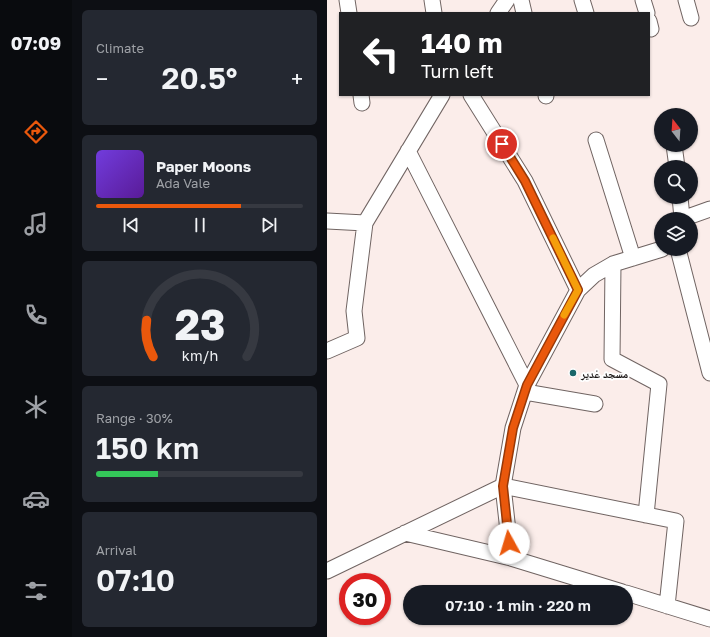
<!DOCTYPE html>
<html lang="en">
<head>
<meta charset="utf-8">
<style>
	body { margin:0; font-family:"Golos Text","Noto Naskh Arabic",sans-serif; background:#242831; color:#f1f3f6; height:100vh; display:flex; flex-direction:column; font-size:15px; white-space:nowrap }
	* { box-sizing:border-box; margin:0 }
	p { font-size:13px; color:#9ea1a6 }
	.icon { flex:none; width:22px; height:22px; fill:none; stroke:currentColor; stroke-width:2; stroke-linecap:round; stroke-linejoin:round }
	.map { position:relative; flex:1; overflow:hidden }
	.side { display:flex; flex-direction:column; gap:10px; padding:10px; background:#0d0f14; width:255px }
	.side>* { flex:none }
	.top-card { position:absolute; left:12px; top:12px; width:311px; height:84px; border-radius:0px; box-shadow:0 1px 3px #0004; background:#202124; color:#fff; overflow:hidden }
	.needle { width:26px; rotate:343deg }
	.buttons { position:absolute; left:327px; top:108px; display:grid; gap:8px }
	.buttons a { display:grid; place-items:center; width:44px; height:44px; border-radius:50%; background:#171b24; box-shadow:0 1px 3px #0004; font-size:20px }
	.speed { position:absolute; left:12px; top:573px; display:flex; gap:8px; font-size:20px; font-weight:700; text-align:center }
	.speed>* { display:grid; place-content:center; width:52px; height:52px; border-radius:50%; background:#171b24; box-shadow:0 1px 3px #0004; line-height:1 }
	.speed .limit { border:6px solid #d22; background:#fff; color:#111 }
	.pin { position:absolute; display:grid; place-items:center; width:34px; height:34px; color:#fff; margin:-17px; border:2px solid #fff; border-radius:50%; box-shadow:0 1px 4px #0007 }
	.me { position:absolute; width:44px; margin:-22px; rotate:354deg; stroke-linejoin:round; filter:drop-shadow(0 0 3px #0008) }
	.turn { display:flex; align-items:center; gap:14px; height:84px; padding:0 16px; font-size:18px }
	.turn .icon { width:52px; height:52px; stroke-width:2.5 }
	.turn b { display:block; font-size:28px; line-height:34px }
	.big { font-size:30px; font-weight:600; line-height:1.1 }
	.side .card { flex:1; display:flex; flex-direction:column; justify-content:center; gap:6px; min-width:0; padding:0 14px; border-radius:6px; background:#242831 }
	.side .dial { align-items:center; gap:0 }
	.dial svg { height:104px; overflow:visible; fill:none; stroke:#363941; stroke-width:7; stroke-linecap:round; text-anchor:middle }
	.dial text { fill:#f1f3f6; stroke:none }
	.song { display:flex; align-items:center; gap:12px }
	.cover { width:48px; height:48px; border-radius:6px; background:linear-gradient(135deg,hsl(260 70% 55%),hsl(270 70% 35%)) }
	.played { height:4px; border-radius:2px; background:linear-gradient(90deg,#ea580c 70%,#363941 70%) }
	.keys { display:flex; justify-content:space-around; direction:ltr }
	.heat { display:flex; justify-content:space-between; align-items:center; font-size:22px; direction:ltr }
	.charge { height:6px; border-radius:3px; background:linear-gradient(90deg,#34c759 30%,#363941 0) }
	.trip { position:absolute; left:76px; top:585px; width:230px; height:40px; border-radius:20px; background:#171b24; box-shadow:0 1px 3px #0004; font-weight:600; line-height:40px; text-align:center }
	main { display:flex; flex:1; min-height:0 }
	.dock { display:flex; flex-direction:column; width:72px; justify-content:space-around; align-items:center; background:#090b0e; color:#9ea1a6 }
	.dock .icon { width:28px; height:28px }
	.dock .selected { color:#ea580c }
	.dock b { font-size:18px; color:#f1f3f6 }
	.map>svg:first-child { display:block }
	.lines { fill:none; stroke-linecap:round; stroke-linejoin:round }
	.minor-casing { stroke:#706462; stroke-width:17 }
	.minor { stroke:#fff; stroke-width:15 }
	.route-casing { stroke:#983908; stroke-width:10 }
	.route { stroke:#ea580c; stroke-width:7 }
	.slow { stroke:#f59e0b; stroke-width:7 }
	.poi-dot { fill:#19676a; stroke:#fff; stroke-width:1.5 }
	.labels { text-anchor:middle; dominant-baseline:central; stroke-width:3.5; stroke-linejoin:round; paint-order:stroke }
	.poi-label { font-size:11px; font-weight:bold; fill:#1d1817; stroke:#fff; text-anchor:start }
</style>
</head>
<body>
<main>
<nav class="dock">
<b>07:09</b>
<svg class="icon selected" aria-label="directions" viewBox="0 0 24 24"><path d="M12 3l9 9-9 9-9-9zM9 14v-3h6M13 9l2 2-2 2"/></svg>
<svg class="icon" aria-label="music" viewBox="0 0 24 24"><path d="M9 18V5l10-2v13"/><circle cx="6" cy="18" r="3"/><circle cx="16" cy="16" r="3"/></svg>
<svg class="icon" aria-label="phone" viewBox="0 0 24 24"><path d="M5 4h4l2 5-3 2q2 4 5 5l2-3 5 2v4C11 20 4 13 5 4z"/></svg>
<svg class="icon" aria-label="climate" viewBox="0 0 24 24"><path d="M12 3v18M4 7l16 10M4 17L20 7"/></svg>
<svg class="icon" aria-label="car" viewBox="0 0 24 24"><path d="M5 17H2v-5l4-1 3-4h7l3 4 3 1v5h-3M9 17h6M6 11h13"/><circle cx="7" cy="17" r="2"/><circle cx="17" cy="17" r="2"/></svg>
<svg class="icon" aria-label="filters" viewBox="0 0 24 24"><path d="M4 7h16M4 17h16"/><circle cx="9" cy="7" r="2"/><circle cx="15" cy="17" r="2"/></svg>
</nav>
<section class="side">
<div class="card"><p>Climate</p>
<div class="heat"><a>−</a><b class="big">20.5°</b><a>+</a></div>
</div>
<div class="card">
<div class="song"><i class="cover"></i><div><b>Paper Moons</b><p>Ada Vale</p></div></div>
<div class="played"></div>
<div class="keys"><svg class="icon" aria-label="previous" viewBox="0 0 24 24"><path d="M18 5L8 12l10 7zM5 5v14"/></svg><svg class="icon" aria-label="pause" viewBox="0 0 24 24"><path d="M8 5v14M16 5v14"/></svg><svg class="icon" aria-label="next" viewBox="0 0 24 24"><path d="M6 5l10 7-10 7zM19 5v14"/></svg></div>
</div>
<div class="card dial"><svg viewBox="0 0 100 80">
<path d="M14 69A42 42 0 1 1 86 69"/>
<path d="M14 69A42 42 0 0 1 9 41" stroke="#ea580c"/>
<text x="50" y="56" font-size="32" font-weight="700">23</text>
<text x="50" y="72" font-size="11">km/h</text>
</svg></div>
<div class="card"><p>Range · 30%</p><b class="big">150 km</b><div class="charge"></div></div>
<div class="card"><p>Arrival</p><b class="big">07:10</b></div>
</section>
<div class="map">
<svg width="383" height="637" viewBox="0 0 383 637">
	<rect width="100%" height="100%" fill="#fbedea"/>
	<g class="lines">
		<defs>
			<path id="minor" d="M20,0L22,13
				M105,0L107,13
				M194,0L197,13
				M255,0L259,13
				M316,0L320,13
				M359,0L364,18
				M171,13L180,0
				M322,21L324,29
				M34,95L35,103
				M144,95L198,181L251,290
				M219,95V96
				M269,140L306,258
				M347,145L350,167
				M81,151L200,385
				M353,197L355,218
				M355,219L383,209
				M0,221L38,223
				M351,249L383,373
				M286,264L285,359L332,384L319,515
				M0,351L30,338L27,311L38,223L115,95
				M198,392L268,404
				M78,533L184,558L295,592
				M184,558L176,486L186,428L200,385L251,290L267,275L286,264L335,249
				M0,571L176,486L349,521L340,606
				M299,593L383,619"/>
		</defs>
		<!-- minor casing -->
		<use href="#minor" class="minor-casing"/>
		<!-- minor -->
		<use href="#minor" class="minor"/>
	</g>
	<g class="lines">
		<defs>
			<path id="route" d="M175,144L198,181L251,290L200,385L186,428L176,486L182,543"/>
		</defs>
		<!-- route casing -->
		<use href="#route" class="route-casing"/>
		<!-- route -->
		<use href="#route" class="route"/>
		<!-- slow -->
		<path class="slow" d="M226,238L251,290L237,315"/>
	</g>
	<!-- markers -->
	<circle class="poi-dot" cx="246" cy="373" r="4"/>
	<g class="labels">
		<!-- poi labels -->
		<g class="poi-label">
			<text x="254" y="373">مسجد غدیر</text>
		</g>
	</g>
</svg>
<div class="buttons">
<a><svg class="needle" viewBox="-14 -14 28 28"><path d="M0-13l5 13h-10z" fill="#e53935"/><path d="M0 13l5-13h-10z" fill="#9ea1a6"/></svg></a>
<a><svg class="icon" aria-label="search" viewBox="0 0 24 24"><circle cx="10" cy="10" r="6"/><path d="M15 15l6 6"/></svg></a>
<a><svg class="icon" aria-label="layers" viewBox="0 0 24 24"><path d="M12 4l9 5-9 5-9-5zM3 14l9 5 9-5"/></svg></a>
</div>
<div class="speed"><div class="limit">30</div></div>
<div class="pin" style="left:175px;top:144px;background:#d93025"><svg class="icon" aria-label="arrive" viewBox="0 0 24 24"><path d="M6 21V4h12l-3 4 3 4H6"/></svg></div>
<svg class="me" style="left:182px;top:543px" viewBox="-20 -20 40 40"><circle r="19" fill="#fff"/><path d="M0-13L10 11 0 6-10 11z" fill="#ea580c"/></svg>
<div class="trip">07:10 · 1 min · 220 m</div>
<div class="top-card">
<div class="turn"><svg class="icon" aria-label="left" viewBox="0 0 24 24"><path d="M17 20v-9H6M10 6l-5 5 5 5"/></svg><div><b>140 m</b>Turn left</div></div>
</div>
</div>
</main>
</body>
</html>
